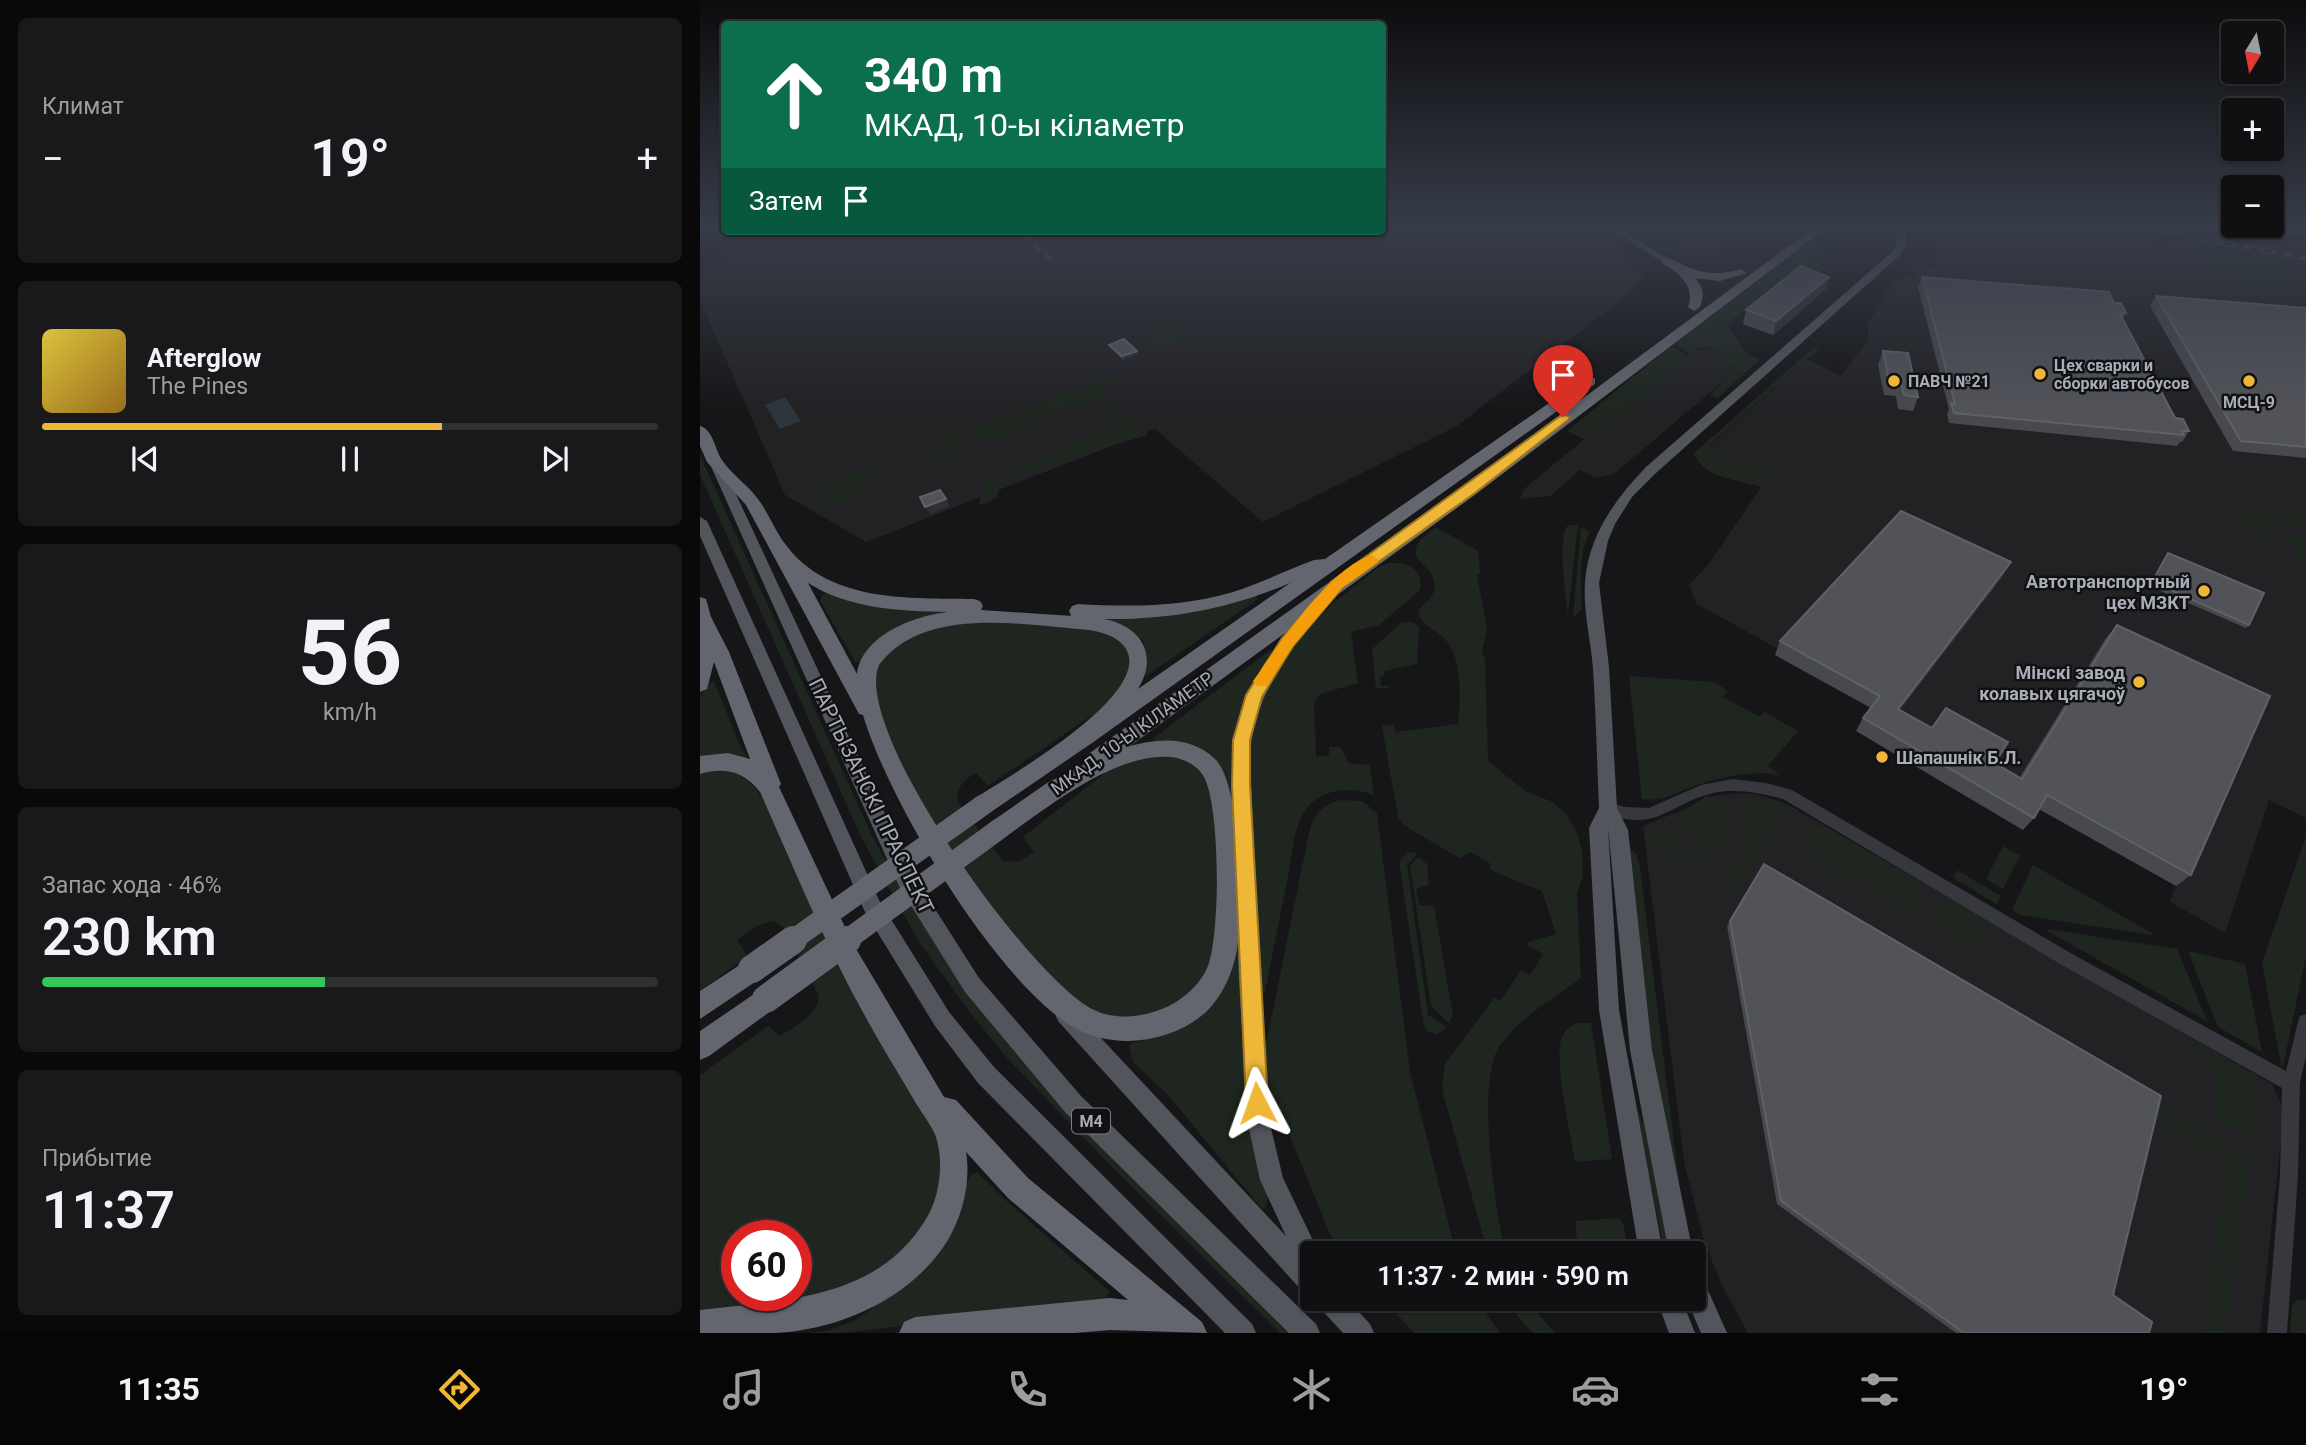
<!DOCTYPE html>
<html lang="ru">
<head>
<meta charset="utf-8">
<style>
	body { margin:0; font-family:Roboto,sans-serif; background:#19191b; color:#f1f3f6; height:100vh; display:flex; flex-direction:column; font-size:26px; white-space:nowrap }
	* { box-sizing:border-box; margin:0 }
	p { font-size:23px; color:#9c9d9f }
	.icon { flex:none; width:38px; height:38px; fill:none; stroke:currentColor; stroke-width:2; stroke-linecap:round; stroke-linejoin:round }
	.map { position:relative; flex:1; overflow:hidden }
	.sheet { display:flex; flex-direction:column; gap:18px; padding:18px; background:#09090a; width:700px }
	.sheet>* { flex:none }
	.hud { position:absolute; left:21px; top:21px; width:665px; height:214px; border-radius:7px; box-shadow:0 2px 5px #0004,0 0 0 2px #303032; background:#0b6e4f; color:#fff; overflow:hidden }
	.needle { width:46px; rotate:190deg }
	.tools { position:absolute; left:1521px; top:21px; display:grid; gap:14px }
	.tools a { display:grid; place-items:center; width:63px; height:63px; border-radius:7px; background:#101012; box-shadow:0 2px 5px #0004,0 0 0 2px #303032; font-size:35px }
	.speed { position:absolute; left:21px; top:1220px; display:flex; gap:14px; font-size:35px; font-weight:700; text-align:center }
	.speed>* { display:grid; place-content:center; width:91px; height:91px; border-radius:50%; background:#101012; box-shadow:0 2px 5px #0004,0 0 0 2px #303032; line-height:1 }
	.speed .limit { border:10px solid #d22; background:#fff; color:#111 }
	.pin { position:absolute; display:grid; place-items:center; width:60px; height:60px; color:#fff; margin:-72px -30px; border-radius:50% 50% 50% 0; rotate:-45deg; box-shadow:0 0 7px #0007 }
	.pin .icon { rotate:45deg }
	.me { position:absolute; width:77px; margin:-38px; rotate:356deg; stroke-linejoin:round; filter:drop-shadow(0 0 5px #0008) }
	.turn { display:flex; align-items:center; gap:24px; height:147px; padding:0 28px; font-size:32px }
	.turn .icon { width:91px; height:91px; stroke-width:2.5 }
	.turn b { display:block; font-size:49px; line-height:60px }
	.then { display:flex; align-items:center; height:66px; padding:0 28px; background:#0003; gap:14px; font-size:26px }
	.big { font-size:52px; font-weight:600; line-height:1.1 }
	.sheet .tile { flex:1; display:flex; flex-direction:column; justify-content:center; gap:10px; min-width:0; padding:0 24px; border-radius:10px; background:#19191b }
	.sheet .dial { align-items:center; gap:0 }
	.dial b { font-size:91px; line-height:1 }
	.song { display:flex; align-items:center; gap:21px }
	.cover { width:84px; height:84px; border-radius:10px; background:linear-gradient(135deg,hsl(50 70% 55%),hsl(40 70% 35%)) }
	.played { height:7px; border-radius:4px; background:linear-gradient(90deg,#efb738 65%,#303032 65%) }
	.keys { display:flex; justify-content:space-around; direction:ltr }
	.heat { display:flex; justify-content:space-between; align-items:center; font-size:38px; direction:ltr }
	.charge { height:10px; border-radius:5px; background:linear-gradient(90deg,#34c759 46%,#303032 0) }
	.trip { position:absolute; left:600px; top:1241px; width:406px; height:70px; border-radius:7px; background:#101012; box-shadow:0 2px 5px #0004,0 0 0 2px #303032; font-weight:600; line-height:70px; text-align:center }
	.menu { display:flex; height:112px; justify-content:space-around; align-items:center; background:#060607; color:#9c9d9f }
	.menu .icon { width:49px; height:49px }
	.menu .selected { color:#efb738 }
	.menu b { font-size:32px; color:#f1f3f6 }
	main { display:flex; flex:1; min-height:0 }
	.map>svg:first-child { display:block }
	.built { fill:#222225 }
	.green { fill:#1e261f; fill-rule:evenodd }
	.water { fill:#2c343c }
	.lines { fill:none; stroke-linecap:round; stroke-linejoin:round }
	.minor { fill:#37383d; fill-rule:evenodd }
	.major { fill:#53555c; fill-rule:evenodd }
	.highway { fill:#63666e; fill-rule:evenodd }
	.rail-casing { stroke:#4a4c52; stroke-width:4.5 }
	.rail { stroke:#111113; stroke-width:2.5; stroke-dasharray:7; stroke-linecap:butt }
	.highway-bridge-far1 { stroke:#63666e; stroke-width:21 }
	.highway-bridge { stroke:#63666e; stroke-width:28 }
	.wall { fill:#47494d }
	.shaded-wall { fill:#2f3033 }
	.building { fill:#525359; stroke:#5f6168; stroke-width:2 }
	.route { fill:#efb738; stroke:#9b7724; stroke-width:2 }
	.slow { fill:#f59e0b }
	.poi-dot { fill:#efb738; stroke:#111113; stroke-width:2.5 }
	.labels { text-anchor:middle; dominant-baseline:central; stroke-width:5; stroke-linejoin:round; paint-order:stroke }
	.far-poi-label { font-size:16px; font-weight:bold; fill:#a8adb8; stroke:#111113; text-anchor:start }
	.shield { fill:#111113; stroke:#7b7e86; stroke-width:2 }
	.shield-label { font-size:16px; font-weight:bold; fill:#a8adb8 }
	.poi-label { font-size:18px; font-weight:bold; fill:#a8adb8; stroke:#111113; text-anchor:end }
	.street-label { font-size:18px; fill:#a8adb8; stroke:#111113 }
	.near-street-label { font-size:21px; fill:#a8adb8; stroke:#111113 }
</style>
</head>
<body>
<main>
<section class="sheet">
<div class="tile"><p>Климат</p>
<div class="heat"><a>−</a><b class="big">19°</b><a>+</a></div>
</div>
<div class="tile">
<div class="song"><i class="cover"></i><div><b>Afterglow</b><p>The Pines</p></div></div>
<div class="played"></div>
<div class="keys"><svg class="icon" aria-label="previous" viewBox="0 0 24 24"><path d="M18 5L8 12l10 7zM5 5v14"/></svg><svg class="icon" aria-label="pause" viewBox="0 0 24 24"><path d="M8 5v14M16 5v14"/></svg><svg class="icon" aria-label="next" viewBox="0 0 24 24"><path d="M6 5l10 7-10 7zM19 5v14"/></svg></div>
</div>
<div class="tile dial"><b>56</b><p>km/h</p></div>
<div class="tile"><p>Запас хода · 46%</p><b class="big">230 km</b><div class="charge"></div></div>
<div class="tile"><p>Прибытие</p><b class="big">11:37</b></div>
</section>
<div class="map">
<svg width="1606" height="1333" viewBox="0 0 1606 1333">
	<rect width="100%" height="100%" fill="#161618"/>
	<!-- built -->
	<path class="built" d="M3,223H24V231H682L683,223H979L932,232L923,241L918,254L944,275L931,292L757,426L563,522L455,429L166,542L85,495L0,300V267L27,260Z
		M1005,223H1030L1033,226L1025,247L1016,256H979L974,253L979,248L978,241Z
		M1228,223H1380L1454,241L1480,240L1487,237L1488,232L1453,223H1533V226L1606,223V818L1569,800L1525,933L1470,902L1476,886L1336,808L1323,830L1156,731L1173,709L1075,655L1080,650L997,604L989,585L1008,565L1074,468L1040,471L1008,447L1107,359L1141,376L1168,340V324L1193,282L1202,277H1216L1213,266L1239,268Z
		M1011,349L1020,352L1033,373L914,474L896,478L880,470L850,496L820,499L824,489L888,436L892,438L986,363L982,361L990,353L994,350Z
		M1042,793L1056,794L1087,804L1572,1084L1584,1111L1560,1333H1048L1021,1284L1003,1237L984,1162L943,826L1019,795Z"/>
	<!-- green -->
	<path class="green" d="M983,223H1005L977,242L978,248L970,253L959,250L946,242L948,238L967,232Z
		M1135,223H1175L1147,232L1111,261L1126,267L1123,270L1102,267L1027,324L1048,355L1060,359L1018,398L1010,395L1033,372C1023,354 1013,339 990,353L974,344Z
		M1486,241L1591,264L1600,280L1515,275L1509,272L1511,268Z
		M468,326L477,330L485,338L482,342L463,348L442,336Z
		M970,347L978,349L986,357L983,361L987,363L892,438L888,436L884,439L867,431Z
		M1114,347L1119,349L1008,446L1040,471L1052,465L1074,468L1061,487C1039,480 1002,478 994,453Z
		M407,377L417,378L416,382L403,387C412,409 421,420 445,425L448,435L320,473L299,486L297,497L283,505L279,503L287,480L412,426L410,418L393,399L347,417L348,422L333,425L295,443L274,438L271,429Z
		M252,433L266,441L265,446L244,459L235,456L229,449L232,443Z
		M206,453L213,456L172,474L162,492L155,495H160L158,499H152L149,505H154L150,509L133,503L128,506L114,496L113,492L120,485Z
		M0,455L173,838L221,922L591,1333H580L410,1165L308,1059L269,1011L219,942L161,837L0,475Z
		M1570,510L1598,512L1606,518V525L1564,521L1571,534L1606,538V570L1591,543C1571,539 1544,535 1537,512Z
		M868,525H878L868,615C866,597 857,537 868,525Z
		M736,527L778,551L780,574L777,575L787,629L782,652L785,658L788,761L827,792L853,802L867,815L877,833L882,849L883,876L877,894L881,978C853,999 818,1018 799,1047C776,1083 795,1211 806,1253H788L744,1097L742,1085L745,1064L794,998L801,1000L821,970L830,975L843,954L827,945L828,942L856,934L842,891L790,870L791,864L770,852L759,858L705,826L698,817L682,726L693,724L696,732L758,724C760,700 763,664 748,643C740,631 722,627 718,612C722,603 732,601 734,590C741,560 687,562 736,527Z
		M881,527L890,532C878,553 881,584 882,609L873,618Z
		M689,563C708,562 723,568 720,590L679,625L651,632L658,683L620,694L614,702L616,757L629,755V747H640L649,763L670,765L674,795C650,786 617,789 603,814C594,829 592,853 589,871C581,911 573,952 565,992L560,994L545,780L556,704L593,645L633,603L679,567Z
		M128,593L207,609L403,616L555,595L558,599L446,676L443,675L445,649L443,641L431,630L403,618L249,613L156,663L120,601L122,595Z
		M264,621L387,627L404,630L427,644L430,675L408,702L394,714L288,786L276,773C263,780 254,790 259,804L304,862L321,861L334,852L323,837L419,762L455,755L482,758L505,771L517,810L516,967L475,1010L412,1022L369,998L299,917L231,822L171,699L174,663L205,636Z
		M702,622H713L719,627L717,664L684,671L685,676L680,677L681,686L688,685V688H676L672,649Z
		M570,650L575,653C543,685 533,727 532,772L556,1157L568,1198L565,1208L562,1209L468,1095L433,1062L429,1047L432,1043C446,1039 460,1038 474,1032C507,1017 532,985 536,949L526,780C507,742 492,744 453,743L454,738Z
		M929,676L1014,682L1028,691L1023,697L1060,717L1064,712L1098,731L1068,766L1080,775C1052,770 1021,777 994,786C975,793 962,802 942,799Z
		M14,681L39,743L52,766L0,760V696L9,683Z
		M23,768C43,775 53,782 64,801L134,960L165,1017L238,1129L245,1161L236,1211L175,1281L0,1319V1075L68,1026L80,1036C96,1025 122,1014 118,993L83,927L73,921L59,925L37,940L47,956L0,991V771ZM37,1236H96V1295H37Z
		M1006,796L1016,797C1034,812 1027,849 1009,862L1003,861L991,836L971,820Z
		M1042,796L1056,797L1089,808L1036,890L1021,888C1042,855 1049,840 1039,801Z
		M640,800L662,801L677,813L710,1072L756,1253H642L630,1234L577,1105L565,1119L560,1074L610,828C615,812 624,805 640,800Z
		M1117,826H1123L1219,882C1228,895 1220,902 1213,913L1157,878L1146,880L1113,861L1111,843L1108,841L1112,828Z
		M946,827C977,832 983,839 990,868L946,837Z
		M1606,836V956L1583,1067L1581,1065L1562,963Z
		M1303,846L1320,856L1303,889L1286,879Z
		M928,847L936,853L940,867L983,1215L949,1046Z
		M707,852L718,853L707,865L728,1015L747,1027L737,1034L728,1032L724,1027L699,862Z
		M718,857L727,864L729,885L716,889L720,905L734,906L753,1015L749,1023L731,1006L710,866Z
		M1333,865L1452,933V935L1320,915L1312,910Z
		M1257,870L1301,896L1297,904L1253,878Z
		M1243,900L1254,902L1290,923L1277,952L1226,921L1236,904Z
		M1348,929L1477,949L1507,1021L1347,931Z
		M1488,951L1545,964L1562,1052L1518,1027Z
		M1409,998L1560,1082L1553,1140L1513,1118L1517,1077L1505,1058Z
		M877,1023H891L912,1159L875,1162C871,1135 853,1060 862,1037C865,1030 870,1026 877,1023Z
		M934,1104L947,1130L973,1253H965Z
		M1456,1104L1551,1160L1526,1333H1503L1524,1162L1453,1120Z
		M277,1172L309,1203L409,1291L406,1299L392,1304L141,1333H111L129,1330L154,1321L211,1281L271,1175Z
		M919,1218L923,1223L929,1253H877L876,1221Z
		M683,1299H776L800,1333H714Z
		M806,1299H825L855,1333H834L823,1323Z
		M1597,1300H1606V1333H1590L1592,1305Z"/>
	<!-- water -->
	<path class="water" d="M85,397L101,421L80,429L65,405Z"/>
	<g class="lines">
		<!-- minor -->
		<path class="minor" d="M1033,779L1066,783L1092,790L1374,955L1586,1071L1598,1022L1600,1016L1606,1014V1056L1600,1083L1598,1176L1587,1333H1567L1580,1176L1582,1088L1362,965L1083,799C1061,793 1036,788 1013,793C965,805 960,833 903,813L901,809L903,805L908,803L926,807L949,808L1001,785Z"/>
		<!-- major -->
		<path class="major" d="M900,223H911L972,261L964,263Z
			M1197,223H1207L1206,246L1199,256L956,473L932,497L915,524L908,541L899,583L909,667L917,808L928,830L952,1050L993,1253H969L930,1050L908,827L919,1010L963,1253H939L899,1010L889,828L899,808C897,762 896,715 893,669C891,641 883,611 885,583C888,536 915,499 946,467L1192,252L1196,246Z
			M15,458L21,462L214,876L279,978L381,1096L616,1324L620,1333H589L365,1112L265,992L200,888L9,462Z
			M0,517L7,521L179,900L249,1012L294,1067L552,1324L556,1333H525L278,1083L235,1026L165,912L0,536Z
			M625,593L630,594L632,598L630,602C590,650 557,688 550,753L559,982L570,1124L583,1178L619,1253H612V1295L603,1292L358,1021L355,1014L358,1007L365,1004L372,1007L586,1236L560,1180L548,1124L539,982L532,753L542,708L564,664L605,611L620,594Z
			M994,1276L1003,1279L1027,1333H1001L986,1298H994Z
			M616,1298H646L670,1324L674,1333H643L619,1307Z
			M956,1298H981L995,1333H969Z"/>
		<!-- highway -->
		<path class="highway" d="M1120,223H1133L776,494L430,746C460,738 491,736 515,759C542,785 543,913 537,950C533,972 523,995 507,1011C473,1043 414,1051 373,1027C295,980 189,802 163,715L159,714L46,505L7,462L0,446V426C13,429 15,450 22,460C32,475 48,485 58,499C69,514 75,531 86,545C129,603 210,598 274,599L280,601L283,606L281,610L371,616L369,611L372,606L378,604C430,607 483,607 533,592C561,583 587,570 614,560L625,559L885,378H895V384L392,743L291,812L283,814L275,812L272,805L275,798C306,778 453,695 426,649C419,637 403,632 389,630C323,625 224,605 179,665C151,730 332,981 394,1010C423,1024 465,1014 488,993C497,985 505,975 509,963C520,928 520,812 505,779C500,767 484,758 471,757C417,752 349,806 307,836L299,839L291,836L288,829L291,822L347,783L385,764L387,755L764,486ZM108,583C149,609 200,611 248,612C214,616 162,635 157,674ZM590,583L438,689C459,655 441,626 404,619C470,620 529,609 590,583Z
			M963,258C973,257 980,264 990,268C1007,275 1023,274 1041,269L1047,273L1020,281L995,278C1003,287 1005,295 1000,307L994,311L988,307C996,286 978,272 963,264Z
			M0,597L6,599L11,617L29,652L81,784L79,787L152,942L244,1097L256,1100L328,1178L502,1322L507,1333L410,1330L374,1333H199L204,1322L215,1317L410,1298L428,1300L308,1198L266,1152C271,1182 263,1214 248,1240C213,1297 141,1330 75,1333C50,1333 25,1333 0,1333V1310C84,1300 177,1300 226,1219C240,1197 244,1162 236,1137C232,1126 223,1115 217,1105C200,1076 182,1047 166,1018C125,945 94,868 60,792C43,771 25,767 0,774V756L28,753L50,759L14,662L7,689L0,692Z
			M52,957L61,960L64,969L61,978L0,1019V991Z
			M66,986L75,990L79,999L75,1008L9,1056L0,1060V1031Z"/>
		<defs>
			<path id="rail" d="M1427,223L1487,237L1606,258
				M319,231L350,258"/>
		</defs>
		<!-- rail casing -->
		<use href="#rail" class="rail-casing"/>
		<!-- rail -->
		<use href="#rail" class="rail"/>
		<!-- highway-bridge-far1 -->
		<path class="highway-bridge-far1" d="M90,942L283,805
			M144,942L299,829"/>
		<!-- highway-bridge -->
		<path class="highway-bridge" d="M52,969L93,940
			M66,999L147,940"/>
	</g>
	<!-- wall -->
	<path class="wall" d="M1511,223H1533V226H1572V223H1606V237Z
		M1129,277L1125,290L1073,335L1043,324L1046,310Z
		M1222,277L1426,313L1423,319L1475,418L1489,431L1482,442H1480L1477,446L1249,423L1247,414L1249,409L1218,287Z
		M1456,296L1606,308V458L1533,451L1450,306Z
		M409,345L437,351L438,354L423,360L411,348Z
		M1183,351L1218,397L1213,411L1198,409L1196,396L1184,395L1178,365Z
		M1468,553L1549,625L1546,628L1449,586Z
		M1303,576L1200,710L1320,777L1406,638L1417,625L1491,875L1476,886L1339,809L1334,818L1323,830L1156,731L1163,718L1171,708L1075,655L1080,641Z
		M1030,921L1413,1295L1449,1333H1256L1077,1204L1027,926Z"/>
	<!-- shaded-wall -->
	<path class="shaded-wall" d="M1129,277L1125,290L1073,335L1076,321Z
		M437,351L438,354L423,360L422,356Z
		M246,499L250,506L230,514L225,507Z
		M1311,562L1303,576L1191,722L1198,709Z"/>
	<!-- building -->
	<path class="building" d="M1582,223H1606V226Z
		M1101,266L1129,277L1076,321L1046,310Z
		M1222,277L1409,292L1414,303H1421L1426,313L1419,312L1475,418L1483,419L1489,431H1482L1484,435L1254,413L1251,403L1255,404Z
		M1456,296L1606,308V447L1541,441Z
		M424,339L437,351L422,356L409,345Z
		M1183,351L1208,353L1218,397L1204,395L1201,383L1189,382Z
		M240,490L246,499L225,507L220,497Z
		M1201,511L1311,562L1198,709L1232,728L1246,708L1308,742L1295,763L1322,779L1417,625L1570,696L1491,875L1347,795L1334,818L1163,718L1180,696L1080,641Z
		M1468,553L1564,593L1549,625L1452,582Z
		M1064,864L1461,1096L1413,1295L1452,1322L1449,1333H1264L1081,1201L1030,921Z"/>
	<!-- sky -->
	<linearGradient id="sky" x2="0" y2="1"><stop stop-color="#0c0c0d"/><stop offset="0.55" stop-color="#363c48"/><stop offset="1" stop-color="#363c48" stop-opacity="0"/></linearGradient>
	<rect width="1606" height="409" fill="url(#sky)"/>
	<!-- route -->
	<path class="route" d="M863,414L870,417L868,420L775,493L642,588L593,646L562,697L550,740V785L568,1103L565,1111L557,1114L549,1111L546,1103L532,785L533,740L546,695L582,638L632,581Z"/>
	<!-- slow -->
	<path class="slow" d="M672,555L679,560L677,563L642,588L593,646L567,686H556L553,681L556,677C580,642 631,567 672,555Z"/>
	<!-- markers -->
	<g class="poi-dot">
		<circle cx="1340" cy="374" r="7"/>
		<circle cx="1194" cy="381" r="7"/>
		<circle cx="1549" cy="381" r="7"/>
		<circle cx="1504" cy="591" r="7"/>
		<circle cx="1439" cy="682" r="7"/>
		<circle cx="1182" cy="757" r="7"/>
	</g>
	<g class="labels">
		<!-- far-poi labels -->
		<g class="far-poi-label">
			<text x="1354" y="365">Цех сварки и<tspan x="1354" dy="18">сборки автобусов</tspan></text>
			<text x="1208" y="381">ПАВЧ №21</text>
			<text x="1549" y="402" text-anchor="middle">МСЦ-9</text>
		</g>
		<!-- shield labels -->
		<rect class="shield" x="372" y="1108.5" width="38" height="25" rx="5"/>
		<g class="shield-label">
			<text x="391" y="1121">М4</text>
		</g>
		<!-- poi labels -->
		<g class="poi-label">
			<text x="1490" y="581">Автотранспортный<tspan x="1490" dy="21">цех МЗКТ</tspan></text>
			<text x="1425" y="672">Мінскі завод<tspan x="1425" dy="21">колавых цягачоў</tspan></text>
			<text x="1196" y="757" text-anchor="start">Шапашнік Б.Л.</text>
		</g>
		<!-- street labels -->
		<g class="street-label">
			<text transform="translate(432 733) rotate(-36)">МКАД, 10-Ы КІЛАМЕТР</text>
		</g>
		<!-- near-street labels -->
		<g class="near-street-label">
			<text transform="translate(171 796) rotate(64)">ПАРТЫЗАНСКІ ПРАСПЕКТ</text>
		</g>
	</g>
</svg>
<div class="tools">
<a><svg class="needle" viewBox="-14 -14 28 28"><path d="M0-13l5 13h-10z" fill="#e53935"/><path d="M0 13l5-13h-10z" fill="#9c9d9f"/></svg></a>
<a>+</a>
<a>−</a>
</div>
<div class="speed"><div class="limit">60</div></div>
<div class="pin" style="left:863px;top:417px;background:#d93025"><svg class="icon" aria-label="arrive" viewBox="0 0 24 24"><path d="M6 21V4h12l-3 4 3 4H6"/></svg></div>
<svg class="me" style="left:557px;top:1103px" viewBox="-20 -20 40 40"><path d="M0-17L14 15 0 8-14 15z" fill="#efb738" stroke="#fff" stroke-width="4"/></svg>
<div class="trip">11:37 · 2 мин · 590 m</div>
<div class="hud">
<div class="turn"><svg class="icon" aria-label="ahead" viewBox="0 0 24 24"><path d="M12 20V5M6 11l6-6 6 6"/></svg><div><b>340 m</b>МКАД, 10-ы кіламетр</div></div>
<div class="then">Затем<svg class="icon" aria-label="arrive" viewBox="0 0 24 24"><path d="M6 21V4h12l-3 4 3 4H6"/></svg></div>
</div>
</div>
</main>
<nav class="menu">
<b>11:35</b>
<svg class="icon selected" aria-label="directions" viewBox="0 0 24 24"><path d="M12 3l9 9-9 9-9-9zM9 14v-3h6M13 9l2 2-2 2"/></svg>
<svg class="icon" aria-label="music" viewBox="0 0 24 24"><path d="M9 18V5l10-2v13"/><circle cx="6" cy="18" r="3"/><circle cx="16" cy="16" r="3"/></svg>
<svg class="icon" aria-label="phone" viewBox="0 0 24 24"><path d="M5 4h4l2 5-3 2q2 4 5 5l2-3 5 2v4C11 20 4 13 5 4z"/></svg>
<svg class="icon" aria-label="climate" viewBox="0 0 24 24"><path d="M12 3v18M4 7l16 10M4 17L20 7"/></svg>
<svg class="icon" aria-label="car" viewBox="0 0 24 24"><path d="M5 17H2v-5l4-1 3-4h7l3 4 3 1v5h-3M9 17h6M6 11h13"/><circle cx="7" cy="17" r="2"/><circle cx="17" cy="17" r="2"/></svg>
<svg class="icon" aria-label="filters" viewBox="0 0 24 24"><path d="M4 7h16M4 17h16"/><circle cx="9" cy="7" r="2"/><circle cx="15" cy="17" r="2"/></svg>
<b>19°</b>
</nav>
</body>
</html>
